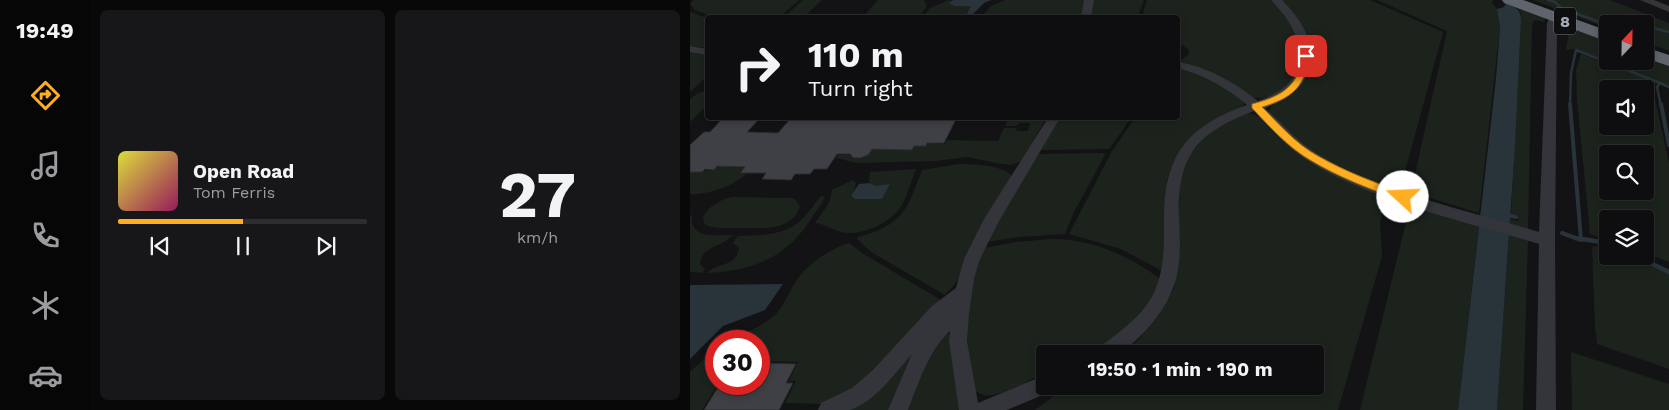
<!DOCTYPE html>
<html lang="en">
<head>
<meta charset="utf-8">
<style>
	body { margin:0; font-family:"Work Sans",sans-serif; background:#171719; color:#f1f3f6; height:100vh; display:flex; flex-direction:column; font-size:19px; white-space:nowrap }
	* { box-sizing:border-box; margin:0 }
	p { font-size:16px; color:#9b9c9f }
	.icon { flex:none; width:28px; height:28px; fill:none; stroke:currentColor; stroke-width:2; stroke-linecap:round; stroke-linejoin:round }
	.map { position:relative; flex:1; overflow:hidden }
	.drawer { display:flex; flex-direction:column; gap:10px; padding:10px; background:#080809; width:600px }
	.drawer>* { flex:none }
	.hud { position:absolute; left:15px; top:15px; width:475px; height:105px; border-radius:5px; box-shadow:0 2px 8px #0003,0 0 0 1px #2e2e30; background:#0e0e10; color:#f1f3f6; overflow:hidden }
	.needle { width:32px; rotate:22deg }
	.fabs { position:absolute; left:909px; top:15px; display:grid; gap:10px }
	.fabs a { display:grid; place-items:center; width:55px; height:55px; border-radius:5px; background:#0e0e10; box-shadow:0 2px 8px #0003,0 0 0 1px #2e2e30; font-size:25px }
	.speed { position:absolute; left:15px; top:330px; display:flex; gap:10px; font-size:25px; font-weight:700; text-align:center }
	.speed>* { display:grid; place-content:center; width:65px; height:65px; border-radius:50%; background:#0e0e10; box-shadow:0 2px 8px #0003,0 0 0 1px #2e2e30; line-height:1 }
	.speed .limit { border:8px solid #d22; background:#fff; color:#111 }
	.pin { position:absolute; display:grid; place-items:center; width:42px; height:42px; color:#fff; margin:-21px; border-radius:10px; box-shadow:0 2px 8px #0006 }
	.me { position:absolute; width:55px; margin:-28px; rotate:290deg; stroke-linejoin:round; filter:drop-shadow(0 0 4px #0008) }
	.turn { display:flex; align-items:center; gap:18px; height:105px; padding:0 20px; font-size:22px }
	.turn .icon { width:65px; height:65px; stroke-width:2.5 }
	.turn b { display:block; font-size:35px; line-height:42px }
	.drawer .widget { flex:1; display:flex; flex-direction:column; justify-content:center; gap:8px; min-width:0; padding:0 18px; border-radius:8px; background:#171719 }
	.drawer .dial { align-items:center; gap:0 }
	.dial b { font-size:65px; line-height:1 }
	.song { display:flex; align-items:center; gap:15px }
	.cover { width:60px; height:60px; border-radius:8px; background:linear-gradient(135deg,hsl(60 70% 55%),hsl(330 70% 35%)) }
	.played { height:5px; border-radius:2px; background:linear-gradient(90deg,#ffad21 50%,#2e2e30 50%) }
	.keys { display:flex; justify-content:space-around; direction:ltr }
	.drawer .tiles { flex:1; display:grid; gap:10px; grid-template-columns:repeat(2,1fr) }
	.trip { position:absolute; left:346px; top:345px; width:288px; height:50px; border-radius:5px; background:#0e0e10; box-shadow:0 2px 8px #0003,0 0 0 1px #2e2e30; font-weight:700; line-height:50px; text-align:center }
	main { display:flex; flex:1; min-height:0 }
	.dock { display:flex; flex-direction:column; width:90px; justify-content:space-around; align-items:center; background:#060606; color:#9b9c9f }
	.dock .icon { width:35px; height:35px }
	.dock .active { color:#ffad21 }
	.dock b { font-size:22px; color:#f1f3f6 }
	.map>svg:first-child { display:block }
	.green { fill:#1b231c; fill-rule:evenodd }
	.water { fill:#28333a }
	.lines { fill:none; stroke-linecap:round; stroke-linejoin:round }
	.stream-far2 { stroke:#28333a; stroke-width:2.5 }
	.stream-far1 { stroke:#28333a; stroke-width:4 }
	.stream { stroke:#28333a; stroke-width:4.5 }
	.building { fill:#3f4045; stroke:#2d2d31 }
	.minor { fill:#34353a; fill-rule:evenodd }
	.highway { fill:#5f636c; fill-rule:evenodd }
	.route { fill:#ffad21; stroke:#a67015 }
	.labels { text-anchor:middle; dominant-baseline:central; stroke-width:4; stroke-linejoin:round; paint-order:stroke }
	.shield { fill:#0e0e10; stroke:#767b85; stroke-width:1 }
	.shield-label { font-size:16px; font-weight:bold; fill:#a3aab7 }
</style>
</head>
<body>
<main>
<nav class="dock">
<b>19:49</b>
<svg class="icon active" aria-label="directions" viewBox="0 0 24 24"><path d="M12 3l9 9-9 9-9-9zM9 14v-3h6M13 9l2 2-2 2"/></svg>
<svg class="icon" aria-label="music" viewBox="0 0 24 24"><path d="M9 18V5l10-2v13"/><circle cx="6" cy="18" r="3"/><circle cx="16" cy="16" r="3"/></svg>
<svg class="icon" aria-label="phone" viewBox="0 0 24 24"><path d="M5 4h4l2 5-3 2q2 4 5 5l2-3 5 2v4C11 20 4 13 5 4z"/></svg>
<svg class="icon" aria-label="climate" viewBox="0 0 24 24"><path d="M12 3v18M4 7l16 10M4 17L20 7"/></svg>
<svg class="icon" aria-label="car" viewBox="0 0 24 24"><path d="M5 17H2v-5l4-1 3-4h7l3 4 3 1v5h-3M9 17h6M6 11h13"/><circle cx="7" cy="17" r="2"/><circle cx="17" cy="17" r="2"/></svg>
</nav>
<section class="drawer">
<div class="tiles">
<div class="widget">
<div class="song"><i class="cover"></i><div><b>Open Road</b><p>Tom Ferris</p></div></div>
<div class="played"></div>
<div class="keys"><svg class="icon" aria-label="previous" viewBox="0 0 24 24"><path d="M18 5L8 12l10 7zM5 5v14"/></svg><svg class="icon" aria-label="pause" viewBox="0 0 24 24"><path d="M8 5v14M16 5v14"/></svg><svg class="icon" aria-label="next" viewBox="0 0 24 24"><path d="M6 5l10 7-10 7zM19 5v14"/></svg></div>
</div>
<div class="widget dial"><b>27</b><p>km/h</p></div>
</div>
</section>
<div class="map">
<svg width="979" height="410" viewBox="0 0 979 410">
	<rect width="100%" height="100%" fill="#131315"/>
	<!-- green -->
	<path class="green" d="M4,0H109L90,17H26L4,10L0,3Z
		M113,0H132L114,17H94Z
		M188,0H234L237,6L229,17H173Z
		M259,0L281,6L274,17L232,18L240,8Z
		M315,0H395L392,17L290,18L301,6Z
		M404,0H454L449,13L450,17L401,18Z
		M457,0H582C601,18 621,51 605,76C600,84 597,88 589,92C579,97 573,100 563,97L495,65L488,64L499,53V50L488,42V18L454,17L453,12Z
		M589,0H680L753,32L710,190L670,177L624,155L581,116L579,111C583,101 593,100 601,95C613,86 616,74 619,60Z
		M687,0H803L802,3L807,9L810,28L789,213L721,192L757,31Z
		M843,0H920L979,23V51L955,42V24H918L917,28Z
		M826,7L853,16L855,20L854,22L844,20L842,24L838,230L820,224V219L828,221V215L821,214L831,21V13Z
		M0,12L17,18V48L0,46Z
		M870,27H879L917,40L918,61H955V55L979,64V86L886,49L876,50L879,31Z
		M0,51L18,54L17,76L0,92Z
		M891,54L961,80L979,163V262L955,253V219H918L917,240L900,234L887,100L886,70ZM918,89H955V126H918ZM918,154H955V191H918Z
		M488,67L518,75L555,101L553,106C544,111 533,114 524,119C503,131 481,158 477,182C473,211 475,243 474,272L431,249L379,234L422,151L445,118H488Z
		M17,91V105L0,122V99L8,93Z
		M557,113C574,114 588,135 600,145C628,170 662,184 696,198L690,224L692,256L648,410H345L377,386H625V354H428L447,341L469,315L484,288L487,266L490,173L498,156L523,128Z
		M319,118H354L355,120L332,161L321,165L311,164L278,157L245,161L167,163L146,158L148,155H159L163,159C172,159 177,157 182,149L179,146L202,150H222L225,146H236L238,143L255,144L257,140L308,141L314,128H327L326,131H338L340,123H329L327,126H315Z
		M369,118H441L419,149L351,150Z
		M416,153L383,214L375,234L329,237L296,242L347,154Z
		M32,162H46L42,167L54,168L49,173L56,174C44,186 17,195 0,194V172L24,170Z
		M268,164C282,164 311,165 321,175V179L268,280L255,295L181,252L167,239L168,237C213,225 217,210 232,170Z
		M226,169C221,181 218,194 212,205C202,223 170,237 151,232C142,230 135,224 125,223L139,203L142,190L163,180L166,183L162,197L186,186L179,183L180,172Z
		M131,196H135C132,204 126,211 121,219C96,258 63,271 17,273C26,263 47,267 49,248L43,243L48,236C72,235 97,236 114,217C120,211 125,203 131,196Z
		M42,197L102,198L106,200L110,206C102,233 68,228 47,228C37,228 24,229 15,225L13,218C18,206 30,200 42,197Z
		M720,206L789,224L768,410H670Z
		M0,214L2,217C0,239 28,235 42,235C32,248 12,245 10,264L15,269L12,273L0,272Z
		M819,233L838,239L833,410H807Z
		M360,239C402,238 439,256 472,280L463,300L432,334L399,354H355V373C341,379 307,399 294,395C291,394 286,392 284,389C277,377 276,324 278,308C281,288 287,268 293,248L326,242Z
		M159,243L172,253L251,300L175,384L133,404L95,403L106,381H99L108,362L69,361V341H35C53,334 72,327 86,314C95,304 99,291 106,281C117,264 140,249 159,243Z
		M917,244L918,256H943L979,273V369L907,344L905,327L902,247Z
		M237,326L198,410H152Z
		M256,334L261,335L270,410H216L231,370Z
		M26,348V384H28L12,410H0V372Z
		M881,352L979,384V410H882Z"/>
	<!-- water -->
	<path class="water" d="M263,0H301L294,3L280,17L274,18L281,6H264L259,3Z
		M816,3C826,7 831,10 831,21L825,146L807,410H768L806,78L810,28L807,9L814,7Z
		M179,183L186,186L200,184L192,199H165L162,197V194L169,184Z
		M93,284L75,310L33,326L0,359V285Z"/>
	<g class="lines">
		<!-- stream-far2 -->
		<path class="stream-far2" d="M858,0L865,2L871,8L918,25
			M955,26L979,32
			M880,106L881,73L886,50L970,83
			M971,106L967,87L970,83L979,87"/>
		<!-- stream-far1 -->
		<path class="stream-far1" d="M880,104L891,240
			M971,104L979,145
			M817,215L826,217
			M872,233L891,240"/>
		<!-- stream -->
		<path class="stream" d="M885,238L918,243
			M946,256L979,272"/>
	</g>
	<!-- building -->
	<path class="building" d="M33,118H70L57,132L88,133L101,118L266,119L254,143H237L236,146H224L222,150L182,149L178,155L170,158H163L160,154H147L137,169H124L120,174H105L101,180L72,179L76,173H50L55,167L27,166L24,170L15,169L12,172H0V145L14,132H20Z
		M69,363L106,364L96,383H103L89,410H14L30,384H69Z"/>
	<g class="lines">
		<!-- minor -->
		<path class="minor" d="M394,0H404L401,18H391Z
			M581,0H592C633,41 635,86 575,108C590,121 603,137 620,149C681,191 778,210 849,232L857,24L860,15H868L869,17L867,24L865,240L866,410H846L849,244C775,221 674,200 611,156C593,143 579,126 564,111C506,133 487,156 489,219C490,239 491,259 486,279C477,311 455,334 430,354H406L408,348C430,332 456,314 466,288C475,265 474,241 474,217C474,154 499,125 557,105C537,88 514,75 488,68V62C518,67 544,82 568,101C606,88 622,62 600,24C595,15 588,8 581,0Z
			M950,0H964L979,6V12Z
			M0,46L18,49V55L0,52Z
			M358,118H370L309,221L290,259L284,279L279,313L277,341L288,403L355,375V386H364L362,391L317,410H269L259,341L260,331C238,352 229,382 218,410H198L222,354C207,371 182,405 159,410C150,410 138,410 128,410L131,403L162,388L183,370L242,306L266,288L274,259L294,219Z"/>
		<!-- highway -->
		<path class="highway" d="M812,0H833L918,31V42L814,3Z
			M955,47L979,55V66L955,58Z"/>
	</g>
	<!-- route -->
	<path class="route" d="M613,54L620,56C614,88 602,98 572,107C589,124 606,144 628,156C656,172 686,183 717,194L719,197L717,200H709C678,188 648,177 620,160C598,147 580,127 562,108V104C580,99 600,93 608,73C610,67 610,60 613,54Z"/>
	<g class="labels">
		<!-- shield labels -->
		<rect class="shield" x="864" y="7.5" width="22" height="27" rx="4"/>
		<g class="shield-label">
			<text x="875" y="21">8</text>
		</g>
	</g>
</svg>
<div class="fabs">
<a><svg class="needle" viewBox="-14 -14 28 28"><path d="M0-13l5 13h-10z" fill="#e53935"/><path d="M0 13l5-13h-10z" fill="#9b9c9f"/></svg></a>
<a><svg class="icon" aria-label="sound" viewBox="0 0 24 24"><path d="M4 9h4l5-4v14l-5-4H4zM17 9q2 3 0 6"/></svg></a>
<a><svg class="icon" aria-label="search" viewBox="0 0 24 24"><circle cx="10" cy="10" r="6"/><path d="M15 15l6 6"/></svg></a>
<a><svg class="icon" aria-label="layers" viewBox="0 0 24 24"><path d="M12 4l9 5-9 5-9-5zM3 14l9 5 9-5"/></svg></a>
</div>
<div class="speed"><div class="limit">30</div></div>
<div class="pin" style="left:616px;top:56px;background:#d93025"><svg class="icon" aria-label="arrive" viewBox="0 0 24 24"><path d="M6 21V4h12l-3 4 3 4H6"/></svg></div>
<svg class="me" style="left:713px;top:197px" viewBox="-20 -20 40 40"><circle r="19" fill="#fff"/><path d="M0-13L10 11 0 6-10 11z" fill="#ffad21"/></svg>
<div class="trip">19:50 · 1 min · 190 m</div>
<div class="hud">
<div class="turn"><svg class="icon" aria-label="right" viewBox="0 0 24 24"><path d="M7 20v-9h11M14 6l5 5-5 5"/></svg><div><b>110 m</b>Turn right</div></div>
</div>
</div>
</main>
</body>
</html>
